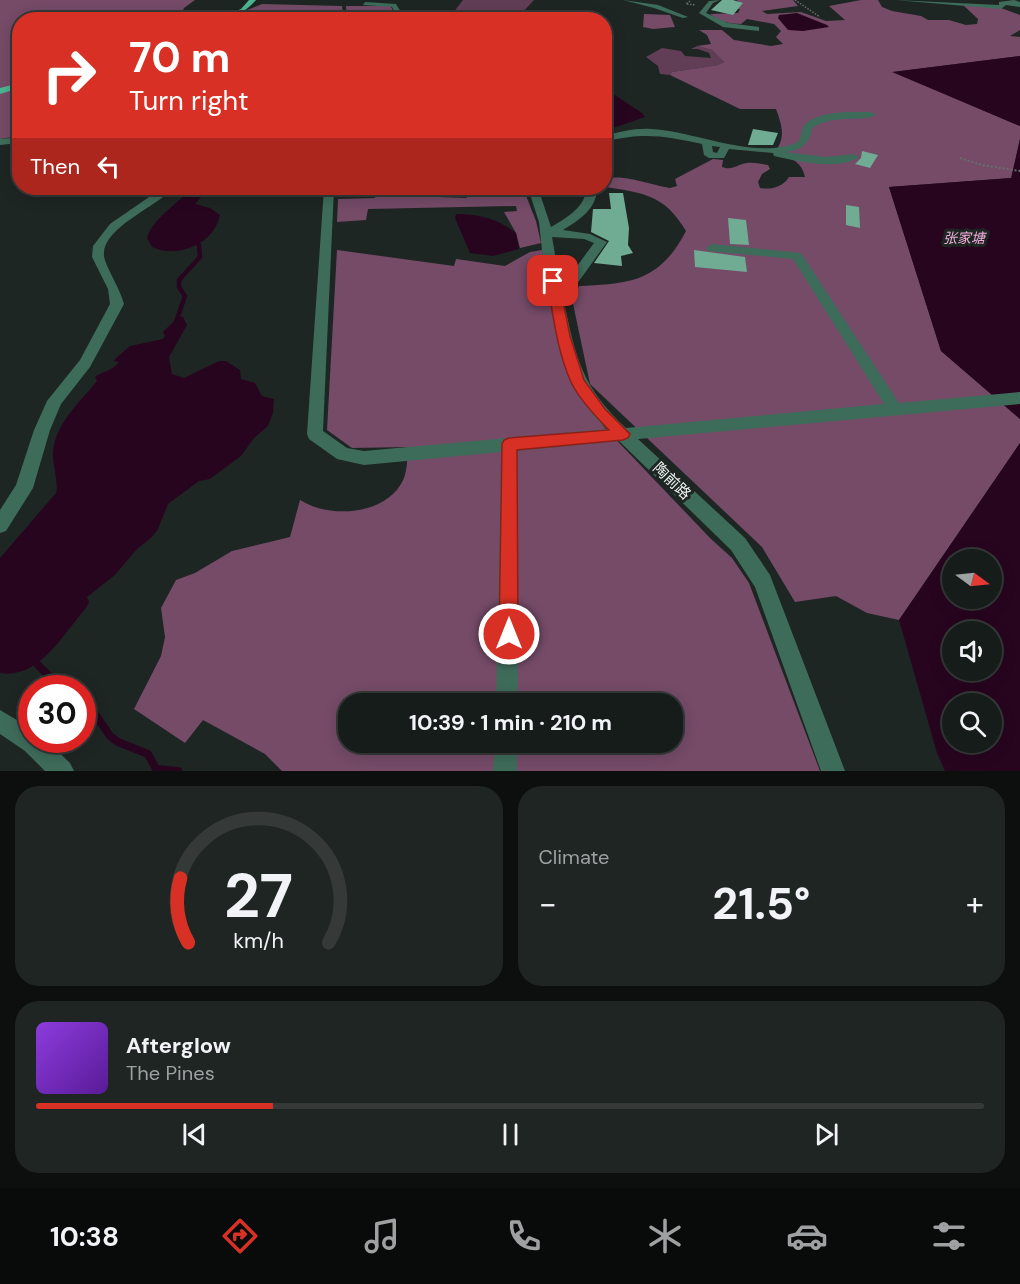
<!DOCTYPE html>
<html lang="en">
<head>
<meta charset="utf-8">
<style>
	body { margin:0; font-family:"DM Sans","Noto Sans SC",sans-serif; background:#1f2523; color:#f1f3f6; height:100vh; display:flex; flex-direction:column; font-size:22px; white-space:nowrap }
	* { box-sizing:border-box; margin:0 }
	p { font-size:20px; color:#9ea1a2 }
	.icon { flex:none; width:33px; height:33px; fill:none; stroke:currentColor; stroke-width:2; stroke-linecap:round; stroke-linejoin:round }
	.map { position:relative; height:771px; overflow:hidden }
	.panel { display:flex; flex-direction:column; gap:15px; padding:15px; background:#0c0f0e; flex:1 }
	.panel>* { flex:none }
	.guide { position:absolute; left:12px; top:12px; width:600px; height:183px; border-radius:24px; box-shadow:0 3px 15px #0003,0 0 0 2px #353a39; background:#d93025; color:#fff; overflow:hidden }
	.needle { width:39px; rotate:105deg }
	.buttons { position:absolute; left:942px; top:549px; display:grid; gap:12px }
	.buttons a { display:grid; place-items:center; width:60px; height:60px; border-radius:50%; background:#161c1a; box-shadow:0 3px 15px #0003,0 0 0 2px #353a39; font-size:30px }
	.speed { position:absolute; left:18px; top:675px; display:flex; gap:12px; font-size:30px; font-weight:700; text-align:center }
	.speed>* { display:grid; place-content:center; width:78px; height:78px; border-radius:50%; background:#161c1a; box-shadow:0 3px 15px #0003,0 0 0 2px #353a39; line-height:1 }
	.speed .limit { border:9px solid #d22; background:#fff; color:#111 }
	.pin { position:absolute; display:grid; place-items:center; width:51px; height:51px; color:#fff; margin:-26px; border-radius:12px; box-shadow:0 3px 9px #0006 }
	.me { position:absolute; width:66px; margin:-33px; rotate:0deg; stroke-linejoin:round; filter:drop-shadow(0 0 4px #0008) }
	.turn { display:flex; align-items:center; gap:21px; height:126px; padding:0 18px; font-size:27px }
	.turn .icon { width:78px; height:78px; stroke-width:2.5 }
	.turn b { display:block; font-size:42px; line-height:51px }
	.then { display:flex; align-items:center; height:57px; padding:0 18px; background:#0003; gap:12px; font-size:22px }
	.big { font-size:45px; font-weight:700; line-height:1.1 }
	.panel .tile { flex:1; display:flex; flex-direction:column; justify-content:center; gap:9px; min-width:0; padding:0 21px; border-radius:24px; background:#1f2523 }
	.panel .dial { align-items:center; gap:0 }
	.dial svg { height:156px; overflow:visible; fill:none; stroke:#353a39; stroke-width:7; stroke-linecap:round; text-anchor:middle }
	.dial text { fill:#f1f3f6; stroke:none }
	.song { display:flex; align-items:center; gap:18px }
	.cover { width:72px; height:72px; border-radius:9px; background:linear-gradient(135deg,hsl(270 70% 55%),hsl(270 70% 35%)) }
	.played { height:6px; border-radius:3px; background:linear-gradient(90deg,#d93025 25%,#353a39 25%) }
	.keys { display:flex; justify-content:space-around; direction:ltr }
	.heat { display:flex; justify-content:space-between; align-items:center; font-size:33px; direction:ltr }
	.panel .tiles { flex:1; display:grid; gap:15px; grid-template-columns:1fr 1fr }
	.tile:last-child { grid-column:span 2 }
	.trip { position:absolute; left:338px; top:693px; width:345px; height:60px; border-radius:24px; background:#161c1a; box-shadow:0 3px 15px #0003,0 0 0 2px #353a39; font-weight:700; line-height:60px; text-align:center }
	.tabs { display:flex; height:96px; justify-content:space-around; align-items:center; background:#090b0a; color:#9ea1a2 }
	.tabs .icon { width:42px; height:42px }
	.tabs .on { color:#d93025 }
	.tabs b { font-size:27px; color:#f1f3f6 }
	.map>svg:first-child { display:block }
	.green { fill:#623e56 }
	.forest { fill:#754b68; fill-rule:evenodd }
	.water { fill:#28051f; fill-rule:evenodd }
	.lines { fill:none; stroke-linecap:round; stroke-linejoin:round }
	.stream-far1 { stroke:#28051f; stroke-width:4.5 }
	.stream { stroke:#28051f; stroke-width:8 }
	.building { fill:#70ab94 }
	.path-far1 { stroke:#686e6c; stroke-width:1.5; stroke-dasharray:1.5 1.5; stroke-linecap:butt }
	.path { stroke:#686e6c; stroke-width:2; stroke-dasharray:2 2; stroke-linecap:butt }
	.minor { fill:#3e6c5b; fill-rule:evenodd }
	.major { fill:#4cb591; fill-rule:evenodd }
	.route { fill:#d93025; stroke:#8d1f18; stroke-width:1.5 }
	.labels { text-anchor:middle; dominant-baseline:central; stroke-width:6; stroke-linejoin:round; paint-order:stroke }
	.far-water-label { font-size:14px; font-style:italic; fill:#f2acdb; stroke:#1e2623 }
	.street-label { font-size:15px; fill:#eff4f2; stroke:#1e2623 }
</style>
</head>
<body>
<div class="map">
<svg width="1020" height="771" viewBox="0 0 1020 771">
	<rect width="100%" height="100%" fill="#1e2623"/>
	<!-- green -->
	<path class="green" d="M463,0H534L519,16L482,13L474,17L482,19L439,17L446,12L453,13Z
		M697,46L712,50L724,62L720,65L672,72L670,75L660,74L658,66L646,57L662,48L681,51L685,56L711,58L709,53L698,49H691Z"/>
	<!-- forest -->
	<path class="forest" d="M0,0H195L184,8L180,16L188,19L20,20L19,136L0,139Z
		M736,0H793L798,6L762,11L767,14L801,12L826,21L845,20L829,6L861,0H878L882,7L892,11L921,16L928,20H949L966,25L977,24L978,19L963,5L1001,8L1020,15V30L1010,36L1020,37V56L894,72L1020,126V139L1012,178L889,187L941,351L1020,419V443L899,620L867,613L836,596L795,602L762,547L590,384L572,299L579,286C631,284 660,281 686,231C664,194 643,193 605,187V180C618,172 654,186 670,188L677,186L675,179L713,159L723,160L722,167C733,171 737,164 747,163C754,162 761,164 768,165L770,169L762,174L758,182L760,188C771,190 783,187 789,177H805C802,161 789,157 775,152C786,137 782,126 776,109H740L670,75L672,72L719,65L724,62L712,50L697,46L711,44L707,35L699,30H722L734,40L771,46L783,44L776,37L781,31L774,24L747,19L741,24C729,24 719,21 710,14L738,13L740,9L716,5L721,3L730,5L739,2Z
		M262,4L342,6L343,15L330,14L329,19L227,18Z
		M346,6H388L391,7L398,19H347Z
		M644,14L670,15L675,27L653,29L643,27Z
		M464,188H523L536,221L541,243L520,248L516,233L504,212L517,211L516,206L368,209L366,220L337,222L338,199L375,198L376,193L437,192L438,197L467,198Z
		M337,250L454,266L456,259L505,266L530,252L542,250L565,365L574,385L604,427L710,538L732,558L749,583L820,771H282L265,754L203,720L185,743L134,709L161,656L165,637L161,608L176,580L195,573L232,551L290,537L300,500C328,518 382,516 401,484C408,473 407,458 408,447L352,448L327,430ZM348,704H672V742H348Z"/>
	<!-- water -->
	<path class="water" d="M797,13L827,25L829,27L803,31L788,30L778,18L779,15Z
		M1020,56V126L892,72Z
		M604,88L642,113L645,117L610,129L605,126Z
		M1020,139V419L941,351L889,187L1011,178Z
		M191,188H209L195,204L210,208L220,215C214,244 178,259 152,247L147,238C152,219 178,204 191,188Z
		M456,214C479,214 498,219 516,233L519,249L493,256L470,253L455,218Z
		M179,316L183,317L187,325L169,357L172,374L184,378L219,361H226L240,370L241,379L255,383L262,396L274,399L273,413L268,426L254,438L241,456L210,479L199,481L168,504L158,529L152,537L136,550L115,575L87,597L89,602L86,608C64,633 39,680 0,673V558L56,493C59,485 52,462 53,452C55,424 80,402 97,381L95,377C102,371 113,371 119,362L114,361L115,359L130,346L163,339L165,336L163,332Z
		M1020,443V771H945L937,753L899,620ZM952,560H992V598H952ZM952,632H992V670H952ZM952,704H992V742H952Z"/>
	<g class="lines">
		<!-- stream-far1 -->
		<path class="stream-far1" d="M176,322L185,296L179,287V280L200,257L199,245L195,240"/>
		<!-- stream -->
		<path class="stream" d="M32,659L50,677L70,683L77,688
			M82,695L110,736L118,742L148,754L156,769L178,771"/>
	</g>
	<!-- building -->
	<path class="building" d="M722,0H733L743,3L733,15L711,10Z
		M753,129L778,133L773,145H748Z
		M862,151L878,155L870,168L855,164L861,158Z
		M609,193H623L629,228L628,245L633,253L621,256L622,266L594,263L609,241L591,232L593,209H611Z
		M846,205L859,207L860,228L846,225Z
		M728,218L746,220L749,245L730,244Z
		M694,250L745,257L747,272L695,267Z"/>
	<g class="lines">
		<!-- path-far1 -->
		<path class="path-far1" d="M795,0L820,17
			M690,1L686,4L696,5"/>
		<!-- path -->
		<path class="path" d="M960,158L982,165L1020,171"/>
		<!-- minor -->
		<path class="minor" d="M623,0L658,5L688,17L683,18L654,8Z
			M720,0L713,3L706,13L728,23L759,27V31L723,27L699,13L709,1Z
			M895,0L999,5V2L1014,0L1020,2V7L1006,5L1001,9Z
			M365,2L396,4L406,20H399L392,7L363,5Z
			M846,112H871L876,115C862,123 836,113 812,128C810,144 800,151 785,152L826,157L854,154L859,157C840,171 796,161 774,156L773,153L729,149L724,158H709L704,155L702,144C665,136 642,132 604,142V136C620,132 635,128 651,129C695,131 756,161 798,142C801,137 801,133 803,128C809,115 834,113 846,112ZM712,146L720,147L717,153L713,152Z
			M20,137V143L0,145V139Z
			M162,188H173C157,207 101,228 104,256C105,266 120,288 124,304L90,367L61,404L50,430L33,488L6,531L0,533V510L16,485L34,430L47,401L80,360L110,304L108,289L92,257L93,246L110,224Z
			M324,188H334L323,431L347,448L364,451L607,429L594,417L571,381L557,336L543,260L539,222L528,188H538L551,227C568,217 584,208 587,188H597C597,209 579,220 563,230L590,234L607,242L564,302C576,359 582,387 626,428L884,404L793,259L708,251L706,248L712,244L801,253L899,403L1020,392V404L638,439L745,538L770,575L845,771H821L755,587L731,550L619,441L517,451L518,704H496L501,452L364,465L337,459L309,439L307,434ZM552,237L584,239L594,243L561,288Z
			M0,710L32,729V740H46L70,763L74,771H45L25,751L0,734Z
			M495,742H517V771H493Z"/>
		<!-- major -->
		<path class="major" d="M249,0H256C245,13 231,20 214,20L241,9Z
			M20,83V88L0,94V88Z"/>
	</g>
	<!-- route -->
	<path class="route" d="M553,278L559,281L570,336L584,380L605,409L630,434L628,438L623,440L517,450L518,634L515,640L509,643L502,640L499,634L502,444L504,440L509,438L609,430C595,416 579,399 571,382C557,351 553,314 547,281Z"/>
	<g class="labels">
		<!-- far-water labels -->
		<g class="far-water-label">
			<text x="964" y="238">张家塘</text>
		</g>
		<!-- street labels -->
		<g class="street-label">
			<text transform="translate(672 481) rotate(44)">陶前路</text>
		</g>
	</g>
</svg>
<div class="buttons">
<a><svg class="needle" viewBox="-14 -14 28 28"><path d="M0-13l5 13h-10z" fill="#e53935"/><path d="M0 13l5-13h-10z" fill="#9ea1a2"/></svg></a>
<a><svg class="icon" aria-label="sound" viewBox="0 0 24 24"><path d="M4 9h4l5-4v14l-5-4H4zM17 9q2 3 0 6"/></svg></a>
<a><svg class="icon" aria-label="search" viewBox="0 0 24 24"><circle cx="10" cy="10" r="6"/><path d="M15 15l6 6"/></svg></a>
</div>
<div class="speed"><div class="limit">30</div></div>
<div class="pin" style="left:553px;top:281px;background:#d93025"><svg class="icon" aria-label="arrive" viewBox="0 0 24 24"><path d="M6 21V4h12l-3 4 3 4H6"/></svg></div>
<svg class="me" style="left:509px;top:634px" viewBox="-20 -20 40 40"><circle r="17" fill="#d93025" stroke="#fff" stroke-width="3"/><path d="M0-11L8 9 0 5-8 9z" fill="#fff"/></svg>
<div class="trip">10:39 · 1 min · 210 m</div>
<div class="guide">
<div class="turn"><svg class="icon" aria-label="right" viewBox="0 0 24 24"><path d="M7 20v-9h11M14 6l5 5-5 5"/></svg><div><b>70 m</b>Turn right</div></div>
<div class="then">Then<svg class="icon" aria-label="left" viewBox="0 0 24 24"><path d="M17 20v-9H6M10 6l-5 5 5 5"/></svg></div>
</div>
</div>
<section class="panel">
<div class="tiles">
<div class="tile dial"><svg viewBox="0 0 100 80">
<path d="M14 69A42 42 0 1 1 86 69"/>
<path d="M14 69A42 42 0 0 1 10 36" stroke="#d93025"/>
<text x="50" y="56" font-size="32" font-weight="700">27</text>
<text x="50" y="72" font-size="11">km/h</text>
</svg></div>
<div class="tile"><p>Climate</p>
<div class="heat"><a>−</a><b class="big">21.5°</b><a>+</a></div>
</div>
<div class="tile">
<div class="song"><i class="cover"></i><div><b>Afterglow</b><p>The Pines</p></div></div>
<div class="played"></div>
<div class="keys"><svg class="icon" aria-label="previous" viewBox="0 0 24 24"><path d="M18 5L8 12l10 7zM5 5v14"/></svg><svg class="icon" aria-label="pause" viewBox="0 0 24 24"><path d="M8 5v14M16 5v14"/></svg><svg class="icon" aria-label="next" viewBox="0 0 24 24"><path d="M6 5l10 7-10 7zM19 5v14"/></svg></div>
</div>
</div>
</section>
<nav class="tabs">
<b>10:38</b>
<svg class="icon on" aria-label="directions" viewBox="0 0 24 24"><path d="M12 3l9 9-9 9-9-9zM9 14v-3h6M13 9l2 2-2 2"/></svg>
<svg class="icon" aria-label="music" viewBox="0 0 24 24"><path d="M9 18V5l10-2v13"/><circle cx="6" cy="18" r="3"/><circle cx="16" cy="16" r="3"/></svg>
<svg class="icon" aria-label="phone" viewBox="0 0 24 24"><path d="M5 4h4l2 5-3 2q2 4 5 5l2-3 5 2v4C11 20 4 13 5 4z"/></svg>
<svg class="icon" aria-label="climate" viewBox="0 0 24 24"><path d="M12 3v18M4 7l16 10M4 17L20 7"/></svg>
<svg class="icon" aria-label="car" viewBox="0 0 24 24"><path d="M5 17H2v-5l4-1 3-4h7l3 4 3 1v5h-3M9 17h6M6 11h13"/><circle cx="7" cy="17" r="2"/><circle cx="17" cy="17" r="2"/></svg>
<svg class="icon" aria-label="filters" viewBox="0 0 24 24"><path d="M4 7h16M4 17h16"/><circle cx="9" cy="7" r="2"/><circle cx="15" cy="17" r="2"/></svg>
</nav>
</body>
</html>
